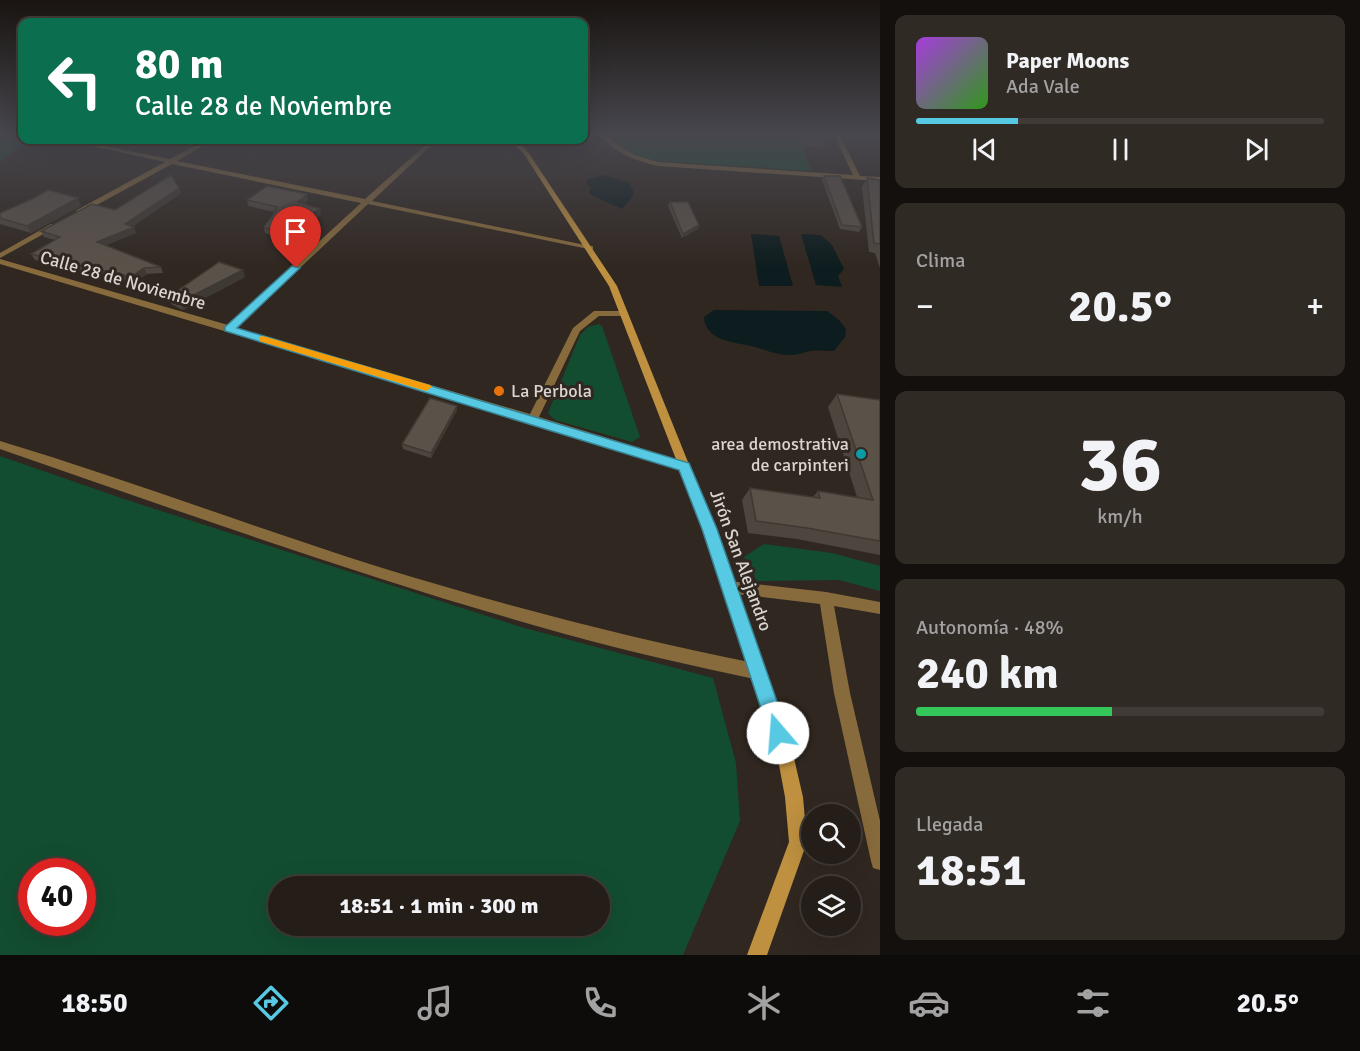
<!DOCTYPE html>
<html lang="es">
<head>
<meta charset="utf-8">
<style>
	body { margin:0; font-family:Signika,sans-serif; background:#302a25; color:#f1f3f6; height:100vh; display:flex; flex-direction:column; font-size:22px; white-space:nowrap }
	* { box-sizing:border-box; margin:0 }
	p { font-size:20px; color:#a3a2a2 }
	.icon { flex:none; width:33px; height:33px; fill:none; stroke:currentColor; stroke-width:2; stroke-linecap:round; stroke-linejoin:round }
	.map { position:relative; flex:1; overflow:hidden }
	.panel { display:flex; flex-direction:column; gap:15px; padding:15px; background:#14100d; width:480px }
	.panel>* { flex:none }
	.top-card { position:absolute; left:18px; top:18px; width:570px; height:126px; border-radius:12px; box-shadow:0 6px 24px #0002,0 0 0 2px #413b37; background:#0b6e4f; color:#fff; overflow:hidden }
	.tools { position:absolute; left:801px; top:804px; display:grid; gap:12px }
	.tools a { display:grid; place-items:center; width:60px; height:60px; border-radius:50%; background:#241d18; box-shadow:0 6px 24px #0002,0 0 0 2px #413b37; font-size:30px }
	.speed { position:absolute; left:18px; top:858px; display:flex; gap:12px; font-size:30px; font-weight:700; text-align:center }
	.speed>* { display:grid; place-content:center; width:78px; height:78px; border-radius:50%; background:#241d18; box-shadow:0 6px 24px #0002,0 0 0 2px #413b37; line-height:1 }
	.speed .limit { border:9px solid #d22; background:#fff; color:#111 }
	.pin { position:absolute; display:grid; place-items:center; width:51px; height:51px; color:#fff; margin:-62px -26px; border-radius:50% 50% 50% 0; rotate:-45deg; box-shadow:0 0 6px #0007 }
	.pin .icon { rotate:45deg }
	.me { position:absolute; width:66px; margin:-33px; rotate:342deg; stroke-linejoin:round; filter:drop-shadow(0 0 4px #0008) }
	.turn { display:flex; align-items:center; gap:21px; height:126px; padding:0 18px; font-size:27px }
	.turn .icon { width:78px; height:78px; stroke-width:2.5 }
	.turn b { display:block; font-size:42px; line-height:51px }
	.big { font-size:45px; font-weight:800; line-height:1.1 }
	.panel .tile { flex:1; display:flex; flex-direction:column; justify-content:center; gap:9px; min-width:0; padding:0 21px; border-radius:12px; background:#302a25 }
	.panel .dial { align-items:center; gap:0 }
	.dial b { font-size:78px; line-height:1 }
	.song { display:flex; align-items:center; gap:18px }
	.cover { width:72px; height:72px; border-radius:9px; background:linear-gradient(135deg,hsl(280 70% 55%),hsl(110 70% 35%)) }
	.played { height:6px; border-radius:3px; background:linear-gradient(90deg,#58c9e3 25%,#413b37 25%) }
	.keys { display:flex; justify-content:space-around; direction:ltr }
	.heat { display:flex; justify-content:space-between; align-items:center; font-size:33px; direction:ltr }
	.charge { height:9px; border-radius:4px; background:linear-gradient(90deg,#34c759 48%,#413b37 0) }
	.trip { position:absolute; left:268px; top:876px; width:342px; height:60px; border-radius:30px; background:#241d18; box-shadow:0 6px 24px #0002,0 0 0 2px #413b37; font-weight:800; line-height:60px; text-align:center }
	.menu { display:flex; height:96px; justify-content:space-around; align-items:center; background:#0e0c0a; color:#a3a2a2 }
	.menu .icon { width:42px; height:42px }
	.menu .on { color:#58c9e3 }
	.menu b { font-size:27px; color:#f1f3f6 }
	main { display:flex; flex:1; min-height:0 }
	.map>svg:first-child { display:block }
	.green { fill:#134d30; fill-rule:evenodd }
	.water { fill:#0d1c1e }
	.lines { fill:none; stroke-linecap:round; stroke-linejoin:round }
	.lane { fill:#886b3c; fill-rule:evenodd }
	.street { fill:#886b3c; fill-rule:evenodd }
	.secondary { fill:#be9040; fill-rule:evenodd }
	.wall { fill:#4d463f }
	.shaded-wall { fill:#3f3933 }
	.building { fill:#5a5149; stroke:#3f3933; stroke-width:1.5 }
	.route { fill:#58c9e3; stroke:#398394; stroke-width:1.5 }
	.slow { fill:#f59e0b }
	.food-dot { fill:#e8710a; stroke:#302720; stroke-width:2 }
	.culture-dot { fill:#0f9aa8; stroke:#302720; stroke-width:2 }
	.labels { text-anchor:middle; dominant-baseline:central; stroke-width:6; stroke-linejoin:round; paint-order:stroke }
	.street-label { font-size:18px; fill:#dbd5d1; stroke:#302720 }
	.poi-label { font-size:18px; fill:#dbd5d1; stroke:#302720; text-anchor:start }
</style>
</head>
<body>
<main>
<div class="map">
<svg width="880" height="955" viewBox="0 0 880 955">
	<rect width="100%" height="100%" fill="#302720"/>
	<!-- green -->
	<path class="green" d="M0,135H22V140H33L0,160Z
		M611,135H797L811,171L648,160L625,153Z
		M599,324L602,326L640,437L632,442L555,420L548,413L580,335L588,327Z
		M0,456L124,499L521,627L713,678L736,763L740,821L683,955H0ZM32,872H82V922H32ZM600,886V926H279V886Z
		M764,544L832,553L880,566V591L839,580L757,581L744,557Z"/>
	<!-- water -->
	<path class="water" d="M603,175L628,182L634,190L633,196L622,209L589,194L591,187L587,184V179Z
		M751,234L779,236L793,286H759Z
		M801,234L821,235L832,245L844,269L838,276L842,287L816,285Z
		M714,310L827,311L839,320L846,329L845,337L834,351C826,351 818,350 810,351C804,352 798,355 792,355C777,356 765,349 751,346C734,342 705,341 704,317Z"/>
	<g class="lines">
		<!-- lane -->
		<path class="lane" d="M598,135H604L634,155L658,162L853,175L834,135H840L860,176L880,177V181L658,166C635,161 615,152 598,135Z
			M729,581L826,592L880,602V614L834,606L850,693L880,821V870L873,868L871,861L834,693L820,604L729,593L724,591L722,587L724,583Z"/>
		<!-- street -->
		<path class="street" d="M64,140H74L170,159L206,140H213L177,161L365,199L431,140H437L372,201L590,246H593V250L368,204L236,328L530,414L573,328L594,311H627V315L624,316H599L580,331L539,417L689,463L691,466L685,470L529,422L0,264V259L228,325L361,203L172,164L80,214L76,212L77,210L165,162Z
			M51,224L58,226L0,258V253Z
			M0,441C126,479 250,526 376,566C502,605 629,638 759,664L764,667L767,672L764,677L759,680C694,666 629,652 565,634C374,581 187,514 0,449Z"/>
		<!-- secondary -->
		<path class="secondary" d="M510,140H516L528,152L617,286L715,529L793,754L803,797L807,842L767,955H747L789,842L785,797L777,754L703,529L609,286L524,154Z"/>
	</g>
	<!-- wall -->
	<path class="wall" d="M797,135H823L825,140L821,148L801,145Z
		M824,176L862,227L859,232L840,229L822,180Z
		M867,178L880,180V268L875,253L869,252L862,187Z
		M179,188L181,193L132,227L136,233L106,245L161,267L163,273L147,274L134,283L35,260L31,254L55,240L44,237L41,231L115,210Z
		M247,200H308L304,204L321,215L282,239L265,233L264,227L274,212L248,206Z
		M670,202L698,229L682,238L668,206Z
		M81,206L31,233L0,224V213Z
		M245,277L183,310L171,304L168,297Z
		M837,394L880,400V555L797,539L748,533L742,500L750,488L813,497L818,491L857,497L828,407Z
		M457,410L431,458L403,449L402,444Z"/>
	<!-- shaded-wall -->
	<path class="shaded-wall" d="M179,188L181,193L127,230L125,224Z
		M307,194L308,200L299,208L298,202Z
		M78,198L81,206L31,233L27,226Z
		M320,209L321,215L282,239L280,233Z
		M699,225L698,229L682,238L683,234Z
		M134,227L136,233L100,248L97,242Z
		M144,268L147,274L134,283L131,277Z
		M243,270L245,277L183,310L180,302Z
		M457,406V410L431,458V453Z"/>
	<!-- building -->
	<path class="building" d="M803,135H823L825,140L804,138Z
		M171,175L179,188L125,224L134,227L97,242L161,267L144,268L131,277L31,254L60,237L41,231L92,204L115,210Z
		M824,176H840L862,227L842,225Z
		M867,178L880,180V244L874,243Z
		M267,186L307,194L298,202L320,209L280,233L264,227L278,207L247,200Z
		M48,190L78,198L27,226L0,218V213L32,199Z
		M670,202H688L699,225L683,234Z
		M219,262L243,270L180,302L168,297Z
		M837,394L880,400V541L807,528L756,521L750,488L820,498L818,491L873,500Z
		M430,398L457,406L431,453L402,444Z"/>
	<!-- sky -->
	<linearGradient id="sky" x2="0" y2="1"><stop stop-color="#1a1512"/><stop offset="0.5" stop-color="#48474e"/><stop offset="1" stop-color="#48474e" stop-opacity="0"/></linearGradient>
	<rect width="880" height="268" fill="url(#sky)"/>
	<!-- route -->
	<path class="route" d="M292,266L300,268L237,328L689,463L717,529L788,733L785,740L778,743L772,740L769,733L702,529L679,470L225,331V327Z"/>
	<!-- slow -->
	<path class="slow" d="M263,336L430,385L432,387L426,391L259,341V337Z"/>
	<!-- markers -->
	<circle class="food-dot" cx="499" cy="391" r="6"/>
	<circle class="culture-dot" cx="861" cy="454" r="6"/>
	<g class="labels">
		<!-- street labels -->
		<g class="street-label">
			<text transform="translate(123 280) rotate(16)">Calle 28 de Noviembre</text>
			<text transform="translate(741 560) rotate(70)">Jirón San Alejandro</text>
		</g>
		<!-- poi labels -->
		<g class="poi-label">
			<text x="511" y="391">La Perbola</text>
			<text x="849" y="444" text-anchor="end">area demostrativa<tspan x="849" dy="21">de carpinteri</tspan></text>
		</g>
	</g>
</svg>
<div class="tools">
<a><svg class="icon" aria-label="search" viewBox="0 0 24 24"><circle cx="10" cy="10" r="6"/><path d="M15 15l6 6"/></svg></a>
<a><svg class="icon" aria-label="layers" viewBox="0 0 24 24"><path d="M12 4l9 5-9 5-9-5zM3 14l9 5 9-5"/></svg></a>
</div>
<div class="speed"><div class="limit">40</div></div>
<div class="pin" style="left:296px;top:268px;background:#d93025"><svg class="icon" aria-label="arrive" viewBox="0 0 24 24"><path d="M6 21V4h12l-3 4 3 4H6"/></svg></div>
<svg class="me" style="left:778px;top:733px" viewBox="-20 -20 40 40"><circle r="19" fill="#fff"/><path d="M0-13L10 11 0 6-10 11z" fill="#58c9e3"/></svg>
<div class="trip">18:51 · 1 min · 300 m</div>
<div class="top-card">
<div class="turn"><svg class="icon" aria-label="left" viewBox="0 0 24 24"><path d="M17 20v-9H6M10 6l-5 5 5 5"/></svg><div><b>80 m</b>Calle 28 de Noviembre</div></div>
</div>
</div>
<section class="panel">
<div class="tile">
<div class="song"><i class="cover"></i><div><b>Paper Moons</b><p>Ada Vale</p></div></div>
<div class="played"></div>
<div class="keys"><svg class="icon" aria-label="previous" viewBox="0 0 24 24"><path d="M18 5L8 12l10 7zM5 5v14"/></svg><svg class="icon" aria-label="pause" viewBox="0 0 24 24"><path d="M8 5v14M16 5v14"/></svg><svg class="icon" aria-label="next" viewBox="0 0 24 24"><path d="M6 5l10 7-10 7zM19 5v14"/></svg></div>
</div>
<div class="tile"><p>Clima</p>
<div class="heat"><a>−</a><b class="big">20.5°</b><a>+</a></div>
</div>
<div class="tile dial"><b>36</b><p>km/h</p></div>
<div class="tile"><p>Autonomía · 48%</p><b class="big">240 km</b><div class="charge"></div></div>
<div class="tile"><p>Llegada</p><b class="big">18:51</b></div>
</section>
</main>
<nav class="menu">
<b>18:50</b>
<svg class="icon on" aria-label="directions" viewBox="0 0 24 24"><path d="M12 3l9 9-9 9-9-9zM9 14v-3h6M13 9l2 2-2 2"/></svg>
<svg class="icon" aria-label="music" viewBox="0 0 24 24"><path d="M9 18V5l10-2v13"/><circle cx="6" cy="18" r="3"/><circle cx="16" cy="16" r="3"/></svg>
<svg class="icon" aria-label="phone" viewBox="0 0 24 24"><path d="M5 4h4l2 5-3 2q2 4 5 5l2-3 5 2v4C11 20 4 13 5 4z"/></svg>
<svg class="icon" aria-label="climate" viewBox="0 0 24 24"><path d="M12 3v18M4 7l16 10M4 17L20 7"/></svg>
<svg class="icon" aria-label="car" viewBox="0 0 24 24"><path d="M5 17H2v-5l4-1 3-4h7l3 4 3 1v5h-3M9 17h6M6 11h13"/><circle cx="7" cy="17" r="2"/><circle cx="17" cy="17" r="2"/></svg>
<svg class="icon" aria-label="filters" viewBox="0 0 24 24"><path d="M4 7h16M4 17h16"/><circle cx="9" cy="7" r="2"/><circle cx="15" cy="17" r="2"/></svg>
<b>20.5°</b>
</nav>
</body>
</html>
